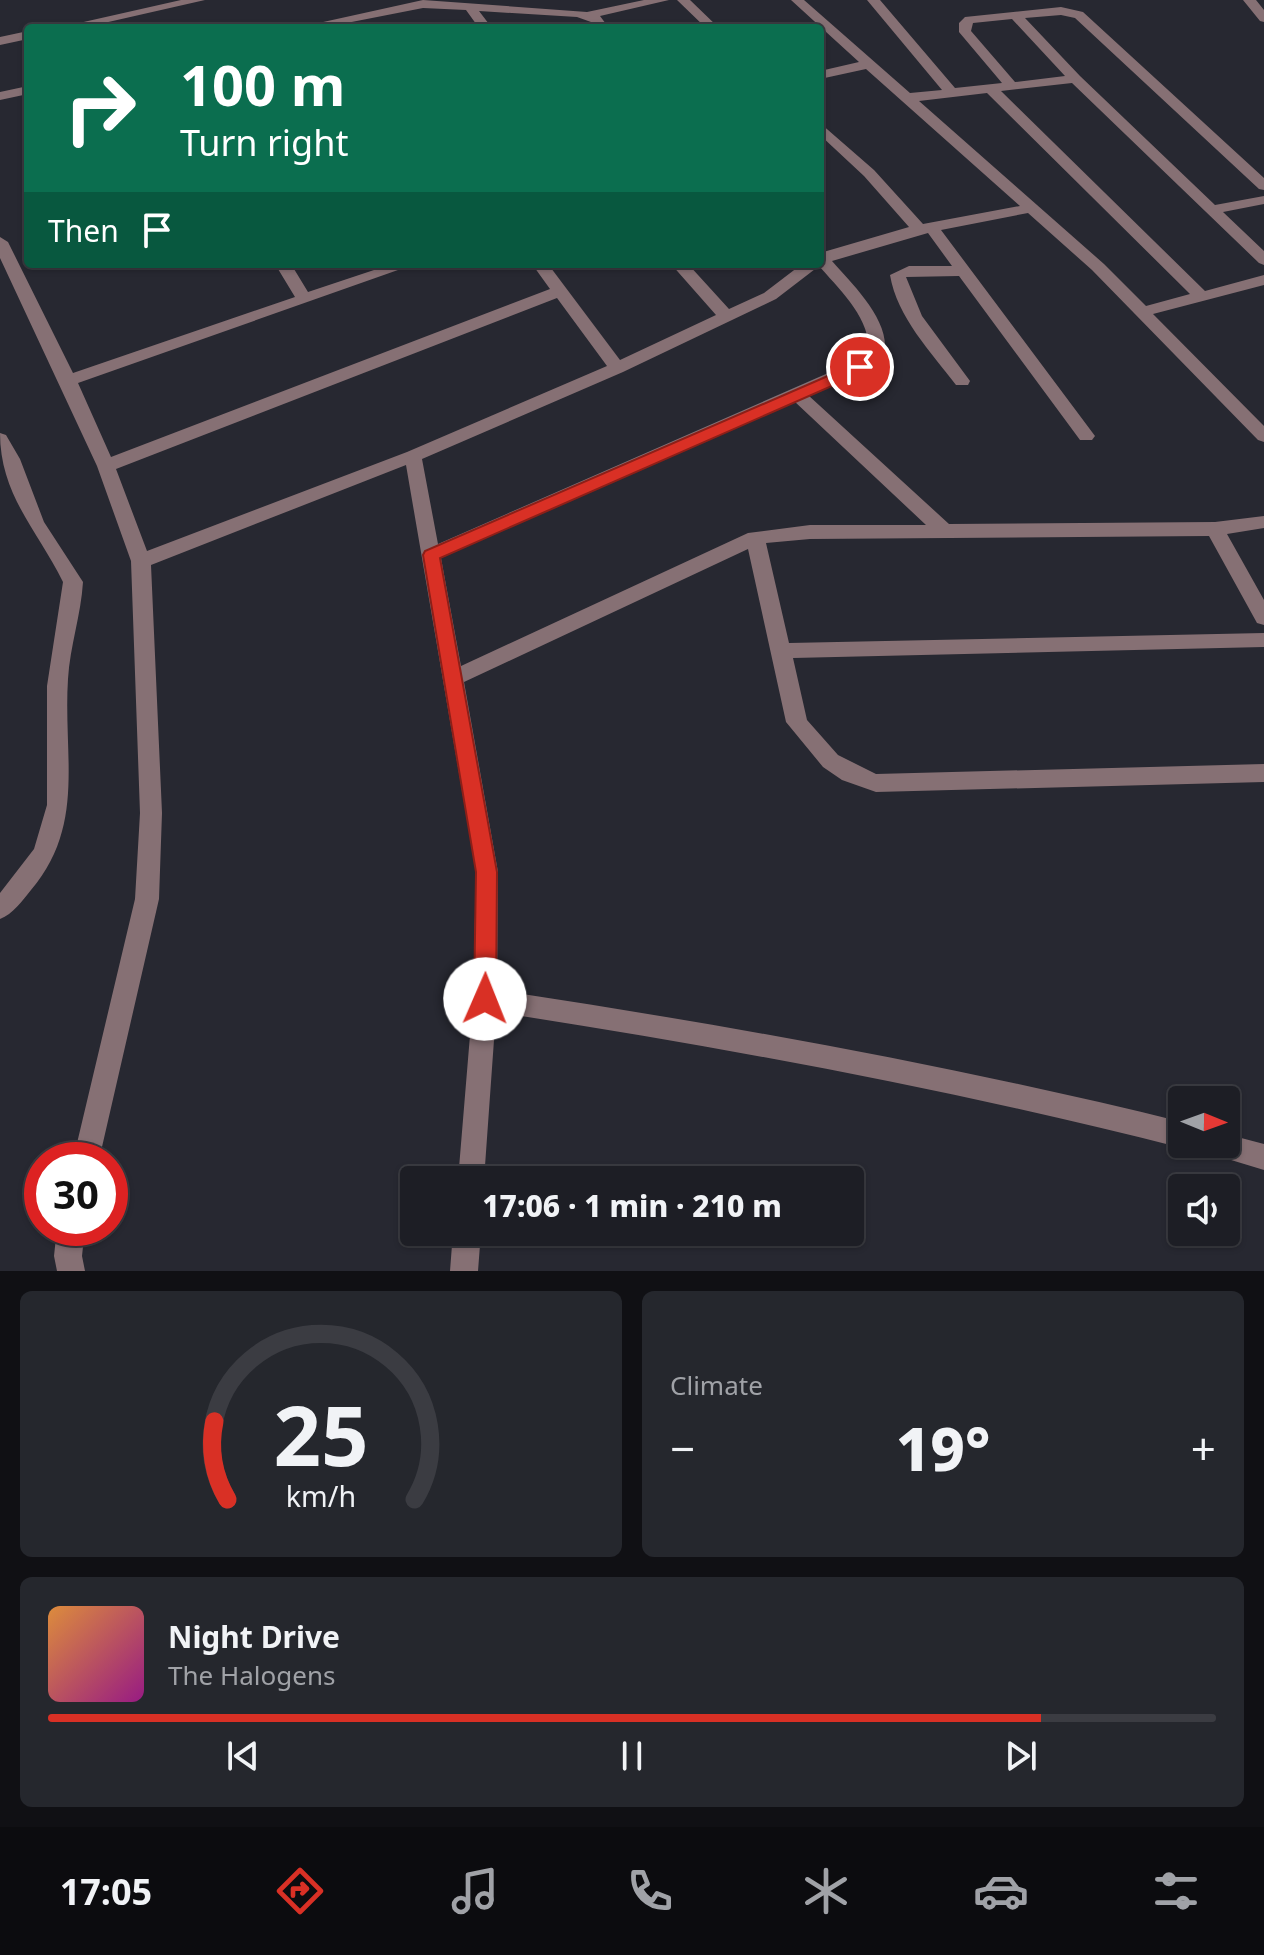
<!DOCTYPE html>
<html lang="en">
<head>
<meta charset="utf-8">
<style>
	body { margin:0; font-family:"Noto Sans",sans-serif; background:#25272d; color:#f1f3f6; height:100vh; display:flex; flex-direction:column; font-size:30px; white-space:nowrap }
	* { box-sizing:border-box; margin:0 }
	p { font-size:26px; color:#a0a2a7 }
	.icon { flex:none; width:44px; height:44px; fill:none; stroke:currentColor; stroke-width:2; stroke-linecap:round; stroke-linejoin:round }
	.map { position:relative; height:1271px; overflow:hidden }
	.panel { display:flex; flex-direction:column; gap:20px; padding:20px; background:#101014; flex:1 }
	.panel>* { flex:none }
	.banner { position:absolute; left:24px; top:24px; width:800px; height:244px; border-radius:8px; box-shadow:0 2px 6px #0004,0 0 0 2px #3b3c42; background:#0b6e4f; color:#fff; overflow:hidden }
	.needle { width:52px; rotate:91deg }
	.tools { position:absolute; left:1168px; top:1086px; display:grid; gap:16px }
	.tools a { display:grid; place-items:center; width:72px; height:72px; border-radius:8px; background:#1d1e25; box-shadow:0 2px 6px #0004,0 0 0 2px #3b3c42; font-size:40px }
	.speed { position:absolute; left:24px; top:1142px; display:flex; gap:16px; font-size:40px; font-weight:700; text-align:center }
	.speed>* { display:grid; place-content:center; width:104px; height:104px; border-radius:50%; background:#1d1e25; box-shadow:0 2px 6px #0004,0 0 0 2px #3b3c42; line-height:1 }
	.speed .limit { border:12px solid #d22; background:#fff; color:#111 }
	.pin { position:absolute; display:grid; place-items:center; width:68px; height:68px; color:#fff; margin:-34px; border:4px solid #fff; border-radius:50%; box-shadow:0 2px 8px #0007 }
	.me { position:absolute; width:88px; margin:-44px; rotate:1deg; stroke-linejoin:round; filter:drop-shadow(0 0 6px #0008) }
	.turn { display:flex; align-items:center; gap:28px; height:168px; padding:0 24px; font-size:36px }
	.turn .icon { width:104px; height:104px; stroke-width:2.5 }
	.turn b { display:block; font-size:56px; line-height:68px }
	.then { display:flex; align-items:center; height:76px; padding:0 24px; background:#0003; gap:16px; font-size:30px }
	.big { font-size:60px; font-weight:800; line-height:1.1 }
	.panel .tile { flex:1; display:flex; flex-direction:column; justify-content:center; gap:12px; min-width:0; padding:0 28px; border-radius:12px; background:#25272d }
	.panel .dial { align-items:center; gap:0 }
	.dial svg { height:208px; overflow:visible; fill:none; stroke:#3b3c42; stroke-width:7; stroke-linecap:round; text-anchor:middle }
	.dial text { fill:#f1f3f6; stroke:none }
	.song { display:flex; align-items:center; gap:24px }
	.cover { width:96px; height:96px; border-radius:12px; background:linear-gradient(135deg,hsl(30 70% 55%),hsl(310 70% 35%)) }
	.played { height:8px; border-radius:4px; background:linear-gradient(90deg,#d93025 85%,#3b3c42 85%) }
	.keys { display:flex; justify-content:space-around; direction:ltr }
	.heat { display:flex; justify-content:space-between; align-items:center; font-size:44px; direction:ltr }
	.panel .tiles { flex:1; display:grid; gap:20px; grid-template-columns:1fr 1fr }
	.tile:last-child { grid-column:span 2 }
	.trip { position:absolute; left:400px; top:1166px; width:464px; height:80px; border-radius:8px; background:#1d1e25; box-shadow:0 2px 6px #0004,0 0 0 2px #3b3c42; font-weight:800; line-height:80px; text-align:center }
	.dock { display:flex; height:128px; justify-content:space-around; align-items:center; background:#0c0c0f; color:#a0a2a7 }
	.dock .icon { width:56px; height:56px }
	.dock .current { color:#d93025 }
	.dock b { font-size:36px; color:#f1f3f6 }
	.map>svg:first-child { display:block }
	.lines { fill:none; stroke-linecap:round; stroke-linejoin:round }
	.minor { fill:#867074; fill-rule:evenodd }
	.route { fill:#d93025; stroke:#8d1f18; stroke-width:2 }
</style>
</head>
<body>
<div class="map">
<svg width="1264" height="1271" viewBox="0 0 1264 1271">
	<rect width="100%" height="100%" fill="#272831"/>
	<g class="lines">
		<!-- minor -->
		<path class="minor" d="M181,0H205L82,28H57Z
			M423,0L587,12L644,0H669L600,16L609,28H596L591,22L577,17L479,11L492,28H479L466,10L423,8L321,28H296Z
			M677,0H690L719,28H706Z
			M791,0H804L910,93L942,90L867,0H880L955,88L1002,83L959,32V23L965,17L1061,7L1083,12L1264,178V190L1259,189L1075,18L1061,15L1025,18L1080,76L1215,205L1264,196V204L1223,212L1264,251V265L1259,263L1072,83L1001,91L1205,291L1264,275V285L1153,314L1264,426V442L1258,440L1092,270L1028,213L941,230L1092,432L1095,436L1092,440H1080L959,276L906,277L922,316L970,381L968,385H956C931,352 897,317 890,275L909,266H952L928,233L832,261C853,285 899,328 881,363L808,395L949,524L1215,522L1264,516V528L1227,534L1264,600V625L1257,623L1209,536L810,539L766,543L789,643L1264,633V647L793,658L807,720L838,755L876,774L1264,764V782L876,792L842,780L823,767L786,722L748,549L464,682L498,872L497,990C727,1025 956,1066 1182,1122V1144H1191L1182,1148C956,1090 727,1048 496,1012L484,1180H458L473,999L476,872L406,465L151,565L162,813L159,899L99,1160H73L135,899L140,813L131,561L97,466L0,258V237L8,242L73,373L295,297L275,264H291L308,292L392,264H415L78,383L111,457L550,289L532,264H548L620,360L716,315L671,264H688L729,309L764,293L802,264H820V253L909,227L864,176L820,135V123L874,170L923,224L1020,206L866,69L820,79V71L859,62ZM1012,19L1065,76L1015,82L971,31L973,23ZM987,93L1190,294L1146,306L1104,264L919,101ZM819,266C838,288 876,323 867,356L438,544L422,459L623,372L776,299ZM557,298L607,366L407,452L147,551L116,469ZM794,401L926,525H810L748,533L461,666L441,558Z
			M1243,0H1256L1264,10V22L1260,21Z
			M28,31V39L0,45V37Z
			M28,86V94L0,100V92Z
			M0,433L6,435L20,459L44,522L83,582C81,615 70,646 68,679C63,756 86,825 31,890C22,901 13,914 0,919V893L34,849L47,805V686L63,582C38,531 0,495 0,433Z
			M1226,1134L1264,1144V1170L1208,1153L1204,1144H1226Z
			M57,1228H85L82,1256L85,1271H57L54,1256Z
			M453,1232H481L478,1271H450Z"/>
	</g>
	<!-- route -->
	<path class="route" d="M860,362L868,367L866,371L440,558L497,872L496,999L492,1006L485,1009L477,1006L474,999L476,872L423,555L425,551Z"/>
</svg>
<div class="tools">
<a><svg class="needle" viewBox="-14 -14 28 28"><path d="M0-13l5 13h-10z" fill="#e53935"/><path d="M0 13l5-13h-10z" fill="#a0a2a7"/></svg></a>
<a><svg class="icon" aria-label="sound" viewBox="0 0 24 24"><path d="M4 9h4l5-4v14l-5-4H4zM17 9q2 3 0 6"/></svg></a>
</div>
<div class="speed"><div class="limit">30</div></div>
<div class="pin" style="left:860px;top:367px;background:#d93025"><svg class="icon" aria-label="arrive" viewBox="0 0 24 24"><path d="M6 21V4h12l-3 4 3 4H6"/></svg></div>
<svg class="me" style="left:485px;top:999px" viewBox="-20 -20 40 40"><circle r="19" fill="#fff"/><path d="M0-13L10 11 0 6-10 11z" fill="#d93025"/></svg>
<div class="trip">17:06 · 1 min · 210 m</div>
<div class="banner">
<div class="turn"><svg class="icon" aria-label="right" viewBox="0 0 24 24"><path d="M7 20v-9h11M14 6l5 5-5 5"/></svg><div><b>100 m</b>Turn right</div></div>
<div class="then">Then<svg class="icon" aria-label="arrive" viewBox="0 0 24 24"><path d="M6 21V4h12l-3 4 3 4H6"/></svg></div>
</div>
</div>
<section class="panel">
<div class="tiles">
<div class="tile dial"><svg viewBox="0 0 100 80">
<path d="M14 69A42 42 0 1 1 86 69"/>
<path d="M14 69A42 42 0 0 1 9 39" stroke="#d93025"/>
<text x="50" y="56" font-size="32" font-weight="700">25</text>
<text x="50" y="72" font-size="11">km/h</text>
</svg></div>
<div class="tile"><p>Climate</p>
<div class="heat"><a>−</a><b class="big">19°</b><a>+</a></div>
</div>
<div class="tile">
<div class="song"><i class="cover"></i><div><b>Night Drive</b><p>The Halogens</p></div></div>
<div class="played"></div>
<div class="keys"><svg class="icon" aria-label="previous" viewBox="0 0 24 24"><path d="M18 5L8 12l10 7zM5 5v14"/></svg><svg class="icon" aria-label="pause" viewBox="0 0 24 24"><path d="M8 5v14M16 5v14"/></svg><svg class="icon" aria-label="next" viewBox="0 0 24 24"><path d="M6 5l10 7-10 7zM19 5v14"/></svg></div>
</div>
</div>
</section>
<nav class="dock">
<b>17:05</b>
<svg class="icon current" aria-label="directions" viewBox="0 0 24 24"><path d="M12 3l9 9-9 9-9-9zM9 14v-3h6M13 9l2 2-2 2"/></svg>
<svg class="icon" aria-label="music" viewBox="0 0 24 24"><path d="M9 18V5l10-2v13"/><circle cx="6" cy="18" r="3"/><circle cx="16" cy="16" r="3"/></svg>
<svg class="icon" aria-label="phone" viewBox="0 0 24 24"><path d="M5 4h4l2 5-3 2q2 4 5 5l2-3 5 2v4C11 20 4 13 5 4z"/></svg>
<svg class="icon" aria-label="climate" viewBox="0 0 24 24"><path d="M12 3v18M4 7l16 10M4 17L20 7"/></svg>
<svg class="icon" aria-label="car" viewBox="0 0 24 24"><path d="M5 17H2v-5l4-1 3-4h7l3 4 3 1v5h-3M9 17h6M6 11h13"/><circle cx="7" cy="17" r="2"/><circle cx="17" cy="17" r="2"/></svg>
<svg class="icon" aria-label="filters" viewBox="0 0 24 24"><path d="M4 7h16M4 17h16"/><circle cx="9" cy="7" r="2"/><circle cx="15" cy="17" r="2"/></svg>
</nav>
</body>
</html>
